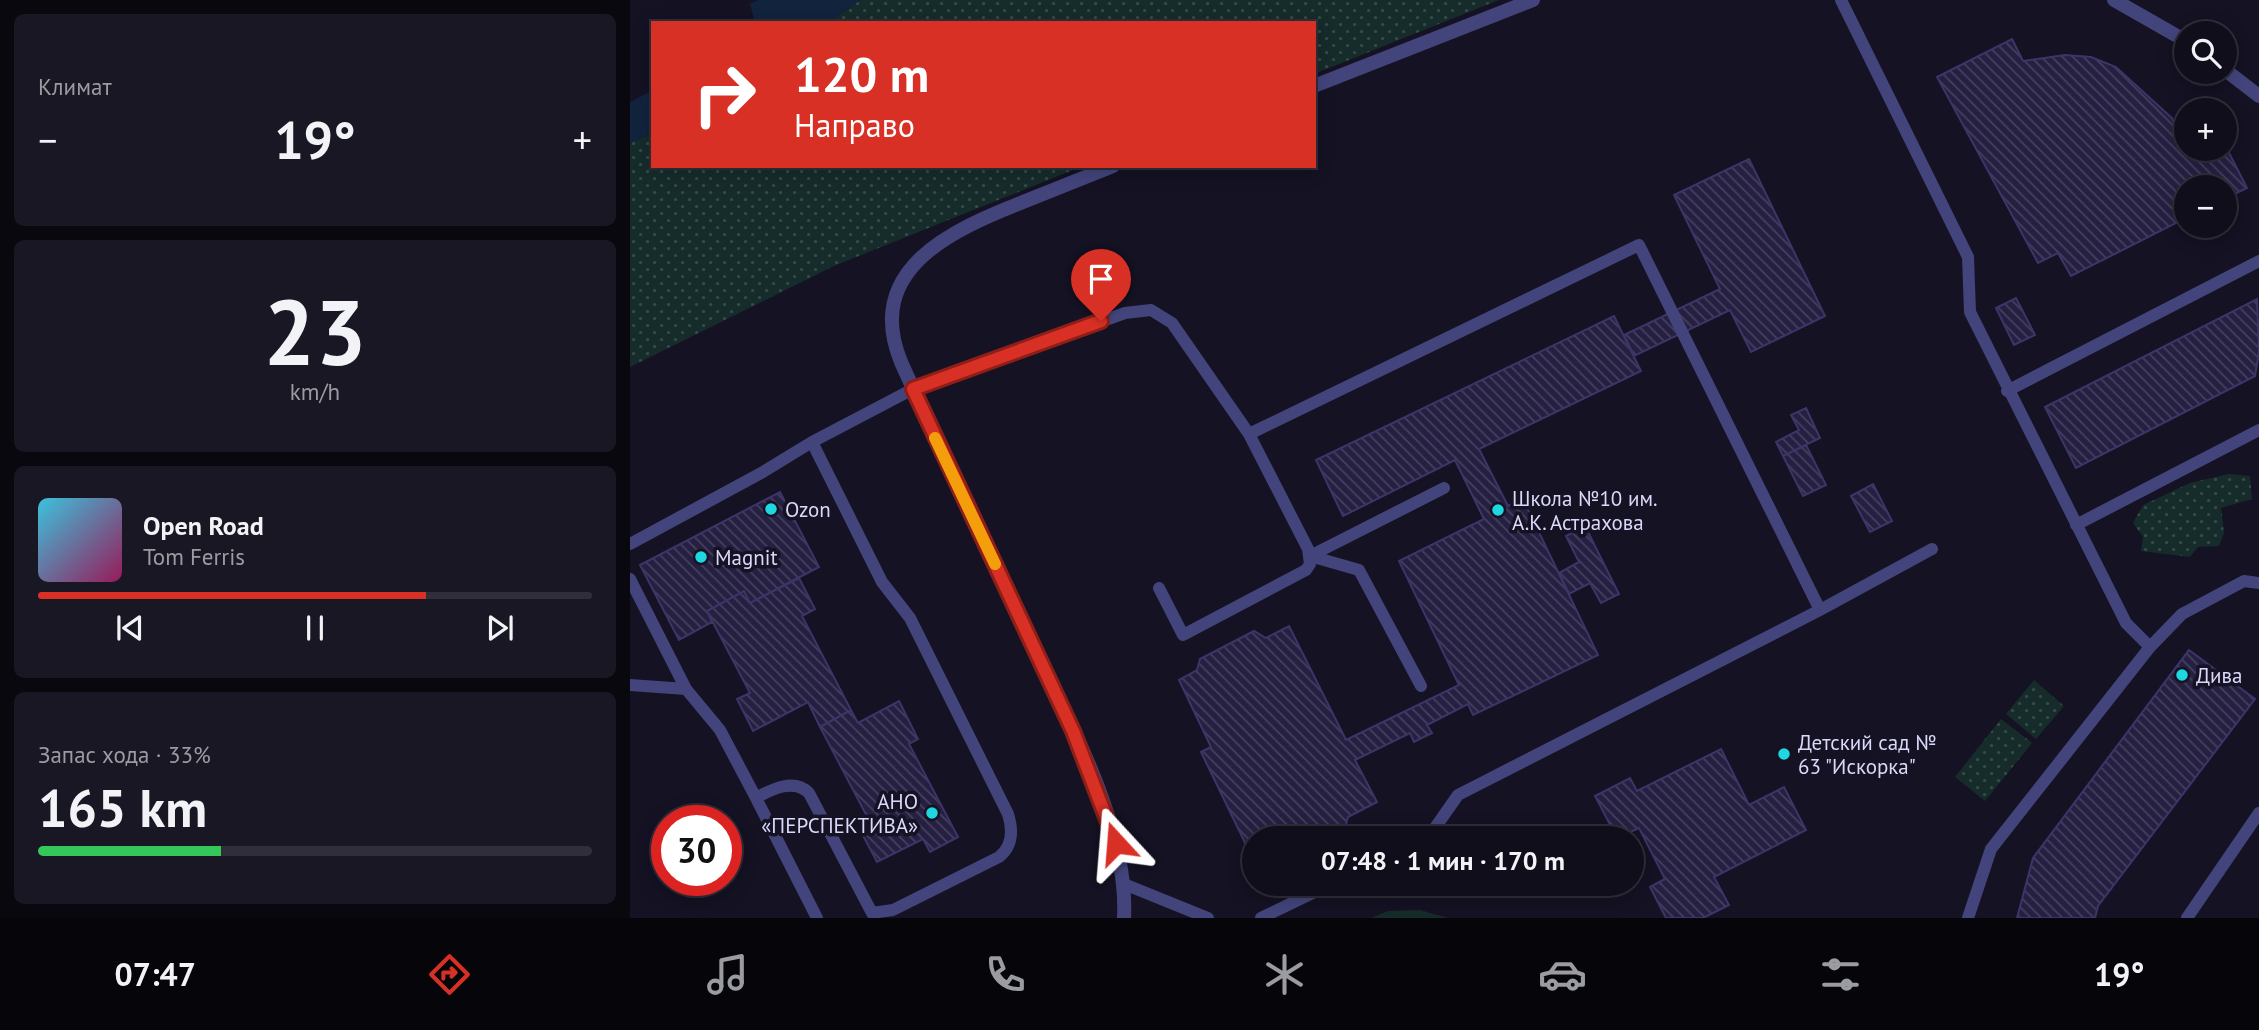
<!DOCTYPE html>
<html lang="ru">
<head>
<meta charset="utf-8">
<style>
	body { margin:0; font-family:"PT Sans",sans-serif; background:#181723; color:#f1f3f6; height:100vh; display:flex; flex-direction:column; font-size:26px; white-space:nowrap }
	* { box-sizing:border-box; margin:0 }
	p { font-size:23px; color:#9b9ca2 }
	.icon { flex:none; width:38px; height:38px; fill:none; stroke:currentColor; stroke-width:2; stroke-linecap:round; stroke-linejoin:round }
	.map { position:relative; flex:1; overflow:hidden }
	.drawer { display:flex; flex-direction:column; gap:14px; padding:14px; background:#08080e; width:630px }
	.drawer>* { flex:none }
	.banner { position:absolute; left:21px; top:21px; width:665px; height:147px; border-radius:0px; box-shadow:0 4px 18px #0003,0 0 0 2px #2f2e39; background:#d93025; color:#fff; overflow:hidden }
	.fabs { position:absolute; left:1544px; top:21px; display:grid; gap:14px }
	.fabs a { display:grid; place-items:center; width:63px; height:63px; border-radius:50%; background:#0f0e1a; box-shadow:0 4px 18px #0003,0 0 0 2px #2f2e39; font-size:35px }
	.speed { position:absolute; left:21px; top:805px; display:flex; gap:14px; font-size:35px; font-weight:700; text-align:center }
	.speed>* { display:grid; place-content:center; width:91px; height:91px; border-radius:50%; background:#0f0e1a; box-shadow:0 4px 18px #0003,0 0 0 2px #2f2e39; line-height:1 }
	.speed .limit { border:10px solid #d22; background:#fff; color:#111 }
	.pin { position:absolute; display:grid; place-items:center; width:60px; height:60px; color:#fff; margin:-72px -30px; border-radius:50% 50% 50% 0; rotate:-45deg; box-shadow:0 0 7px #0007 }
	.pin .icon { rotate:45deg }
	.me { position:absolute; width:77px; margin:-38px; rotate:341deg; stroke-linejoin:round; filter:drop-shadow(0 0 5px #0008) }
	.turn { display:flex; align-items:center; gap:24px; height:147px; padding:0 28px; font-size:32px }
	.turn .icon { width:91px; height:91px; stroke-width:2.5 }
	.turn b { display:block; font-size:49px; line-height:60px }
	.big { font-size:52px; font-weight:700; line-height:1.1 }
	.drawer .card { flex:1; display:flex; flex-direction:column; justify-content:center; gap:10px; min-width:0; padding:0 24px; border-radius:10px; background:#181723 }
	.drawer .dial { align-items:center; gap:0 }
	.dial b { font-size:91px; line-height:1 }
	.song { display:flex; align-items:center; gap:21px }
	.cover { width:84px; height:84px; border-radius:10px; background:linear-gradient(135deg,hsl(190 70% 55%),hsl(330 70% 35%)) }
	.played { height:7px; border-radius:4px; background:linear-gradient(90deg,#d93025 70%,#2f2e39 70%) }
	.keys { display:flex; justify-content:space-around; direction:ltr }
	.heat { display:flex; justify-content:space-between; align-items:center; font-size:38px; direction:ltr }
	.charge { height:10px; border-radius:5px; background:linear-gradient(90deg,#34c759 33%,#2f2e39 0) }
	.trip { position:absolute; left:612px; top:826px; width:402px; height:70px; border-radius:35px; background:#0f0e1a; box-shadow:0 4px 18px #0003,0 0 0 2px #2f2e39; font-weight:700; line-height:70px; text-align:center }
	.tab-bar { display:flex; height:112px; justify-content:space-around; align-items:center; background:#06060a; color:#9b9ca2 }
	.tab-bar .icon { width:49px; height:49px }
	.tab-bar .current { color:#d93025 }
	.tab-bar b { font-size:32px; color:#f1f3f6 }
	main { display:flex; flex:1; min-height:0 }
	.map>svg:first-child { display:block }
	.green { fill:#162c2a }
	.park { fill:url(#park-dots) }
	.water { fill:#11233d }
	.building { fill:url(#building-back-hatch); stroke:#3d356a; stroke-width:2 }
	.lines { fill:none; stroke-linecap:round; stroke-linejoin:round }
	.service { stroke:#43447c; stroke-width:12 }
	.minor { stroke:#43447c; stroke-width:14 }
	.route-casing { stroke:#8d1f18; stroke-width:18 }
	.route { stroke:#d93025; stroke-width:12 }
	.slow { stroke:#f59e0b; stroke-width:12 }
	.poi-dot { fill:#1fd7e0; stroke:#141223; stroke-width:2.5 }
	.labels { text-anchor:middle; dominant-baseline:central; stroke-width:7; stroke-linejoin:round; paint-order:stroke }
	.poi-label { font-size:21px; fill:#dbd9fa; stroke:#141223; text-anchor:start }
</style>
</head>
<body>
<main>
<section class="drawer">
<div class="card"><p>Климат</p>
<div class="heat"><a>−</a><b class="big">19°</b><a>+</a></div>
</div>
<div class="card dial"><b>23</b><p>km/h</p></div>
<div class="card">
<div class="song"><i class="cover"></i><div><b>Open Road</b><p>Tom Ferris</p></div></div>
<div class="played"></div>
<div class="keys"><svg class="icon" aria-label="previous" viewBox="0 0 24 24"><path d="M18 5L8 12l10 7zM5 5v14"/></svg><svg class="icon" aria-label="pause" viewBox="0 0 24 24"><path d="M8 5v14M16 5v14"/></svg><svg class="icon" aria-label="next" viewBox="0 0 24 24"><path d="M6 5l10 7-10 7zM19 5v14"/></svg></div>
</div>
<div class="card"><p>Запас хода · 33%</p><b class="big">165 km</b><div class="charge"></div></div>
</section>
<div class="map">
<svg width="1629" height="918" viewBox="0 0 1629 918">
	<defs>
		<pattern id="park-dots" width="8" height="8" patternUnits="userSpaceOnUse" patternTransform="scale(1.75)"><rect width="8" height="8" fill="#162c2a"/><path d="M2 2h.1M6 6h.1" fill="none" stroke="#374a4a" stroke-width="1.8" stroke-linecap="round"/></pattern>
		<pattern id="building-back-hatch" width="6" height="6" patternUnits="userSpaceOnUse" patternTransform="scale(1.75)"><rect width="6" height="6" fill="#252041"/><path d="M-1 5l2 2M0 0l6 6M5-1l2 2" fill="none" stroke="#44405d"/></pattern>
	</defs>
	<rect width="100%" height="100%" fill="#141223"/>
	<!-- green -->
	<path class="green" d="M790,910L818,918H741L758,911Z"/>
	<!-- park -->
	<path class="park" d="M230,0H869L684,74V23H198Z
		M23,133V166H453L204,266L0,367V143Z
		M1598,474L1620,476L1622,499L1591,508L1594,533L1589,546L1568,547L1560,557L1511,551L1513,537L1503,523L1513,505L1560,483Z
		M1404,680L1434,706L1406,739L1376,714Z
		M1371,719L1402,743L1355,801L1325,777Z"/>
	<!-- water -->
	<path class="water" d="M128,0H230L198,23H125L120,4Z
		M23,90V133L0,143V102Z"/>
	<!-- building -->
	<path class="building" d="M1382,39L1393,61L1435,55L1461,57L1486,67L1542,118L1556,149H1594V143L1617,188L1594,199V187H1556V218L1441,276L1428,253L1408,263L1307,77Z
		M1119,159L1195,316L1121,352L1100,310L1004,356L994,335L1090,289L1044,195Z
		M1386,298L1405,335L1384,345L1366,308Z
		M1627,299L1629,352L1625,376L1446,468L1415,407Z
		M984,316L1011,371L849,449L878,506L893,499L968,655L843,715L838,704L797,725L802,733L784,742L780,733L725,760L747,802L718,817L715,828L694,838H625V846L618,849L571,752L581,747L549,680L567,670L570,659L624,631L636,638L659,626L716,740L829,685L769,561L854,519L825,460L713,516L686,460Z
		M1176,408L1190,438L1153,456L1146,442L1169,430L1161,415Z
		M1176,445L1196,485L1173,496L1153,456Z
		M1243,484L1262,521L1240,532L1221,496Z
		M150,492L189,567L120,603L114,591L77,611L82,622L49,640L10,565Z
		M955,526L989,594L971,603L960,583L939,594L929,573L949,562L936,536Z
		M169,578L185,609L172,616L221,710L190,727L178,702L123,731L107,699L120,693L77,611L114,591L120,603Z
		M1559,650L1625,699L1468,906L1465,918H1387L1403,858Z
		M269,701L288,739L279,744L328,837L300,852L293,839L247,862L230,830L241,824L190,727L221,710L228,723Z
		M1091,749L1119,805L1154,787L1176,830L1084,877L1099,905L1073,918H1036L1020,887L1035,879L1009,828L987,838L965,796L1000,778L1007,791Z
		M852,831L856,838H837Z"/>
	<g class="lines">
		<!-- service -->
		<path class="service" d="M1211,0L1338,257L1340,312L1496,623L1520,647L1361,849L1338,918
			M1377,391L1629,261
			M1446,525L1629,430
			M0,544L133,472L182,442L283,389L495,313L521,310L542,323L619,434L1009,245L1190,610L828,795L800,835L793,838
			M680,556L729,570L791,686
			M680,556L814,488
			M0,579L56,689L90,730L126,798C142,789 164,778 179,793L242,913L263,910L369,857C383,846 383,830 378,814L280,618L252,582L182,442
			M529,588L553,635L676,570L680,564L678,549L619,434
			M1190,610L1302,549
			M1520,647L1552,614L1614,581L1629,583
			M0,685L56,689
			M126,798L187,918
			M494,884L578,918
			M631,918L701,884
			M1557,918L1629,813"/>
		<!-- minor -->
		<path class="minor" d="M1484,0L1556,41
			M1594,69L1629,96
			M684,86L903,0
			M483,166C453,178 423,190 393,202C322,230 233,269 271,362C312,453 355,543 397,633C436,716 499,825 494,918"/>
	</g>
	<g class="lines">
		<defs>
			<path id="route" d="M471,321L283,389L443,731L486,843"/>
		</defs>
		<!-- route casing -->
		<use href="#route" class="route-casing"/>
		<!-- route -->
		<use href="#route" class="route"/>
		<!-- slow -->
		<path class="slow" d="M305,438L365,564"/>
	</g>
	<!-- markers -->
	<g class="poi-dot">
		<circle cx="141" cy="509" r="7"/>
		<circle cx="868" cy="510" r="7"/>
		<circle cx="71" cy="557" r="7"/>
		<circle cx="1552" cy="675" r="7"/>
		<circle cx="1154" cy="754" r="7"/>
		<circle cx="302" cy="813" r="7"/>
	</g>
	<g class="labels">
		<!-- poi labels -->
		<g class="poi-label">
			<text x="882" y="498">Школа №10 им.<tspan x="882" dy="24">А.К. Астрахова</tspan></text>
			<text x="155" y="509">Ozon</text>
			<text x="85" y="557">Magnit</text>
			<text x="1566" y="675">Дива</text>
			<text x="1168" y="742">Детский сад №<tspan x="1168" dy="24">63 "Искорка"</tspan></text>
			<text x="288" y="801" text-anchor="end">АНО<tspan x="288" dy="24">«ПЕРСПЕКТИВА»</tspan></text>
		</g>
	</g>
</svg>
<div class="fabs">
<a><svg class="icon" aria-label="search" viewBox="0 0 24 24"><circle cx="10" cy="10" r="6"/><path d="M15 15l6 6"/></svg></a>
<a>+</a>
<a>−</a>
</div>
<div class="speed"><div class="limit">30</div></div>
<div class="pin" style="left:471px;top:321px;background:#d93025"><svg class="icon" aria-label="arrive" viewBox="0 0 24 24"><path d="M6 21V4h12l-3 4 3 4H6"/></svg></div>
<svg class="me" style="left:486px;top:843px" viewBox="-20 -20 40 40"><path d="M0-17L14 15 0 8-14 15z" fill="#d93025" stroke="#fff" stroke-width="4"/></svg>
<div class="trip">07:48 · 1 мин · 170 m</div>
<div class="banner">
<div class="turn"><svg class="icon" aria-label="right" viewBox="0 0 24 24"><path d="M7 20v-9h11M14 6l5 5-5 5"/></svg><div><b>120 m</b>Направо</div></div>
</div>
</div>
</main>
<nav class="tab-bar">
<b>07:47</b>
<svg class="icon current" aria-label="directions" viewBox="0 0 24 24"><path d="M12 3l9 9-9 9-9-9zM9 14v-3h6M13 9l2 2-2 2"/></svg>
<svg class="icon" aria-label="music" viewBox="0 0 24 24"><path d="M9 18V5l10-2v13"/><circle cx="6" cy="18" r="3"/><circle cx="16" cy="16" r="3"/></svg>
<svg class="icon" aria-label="phone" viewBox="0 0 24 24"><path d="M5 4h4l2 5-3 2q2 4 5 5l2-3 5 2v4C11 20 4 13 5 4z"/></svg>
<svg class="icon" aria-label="climate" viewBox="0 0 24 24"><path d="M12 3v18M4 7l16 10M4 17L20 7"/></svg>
<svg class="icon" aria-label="car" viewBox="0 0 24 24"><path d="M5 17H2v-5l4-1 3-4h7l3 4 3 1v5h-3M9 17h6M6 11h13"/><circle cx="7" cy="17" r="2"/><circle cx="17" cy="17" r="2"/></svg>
<svg class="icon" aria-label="filters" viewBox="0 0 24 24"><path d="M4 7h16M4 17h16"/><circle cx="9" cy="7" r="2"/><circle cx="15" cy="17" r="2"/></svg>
<b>19°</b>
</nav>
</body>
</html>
